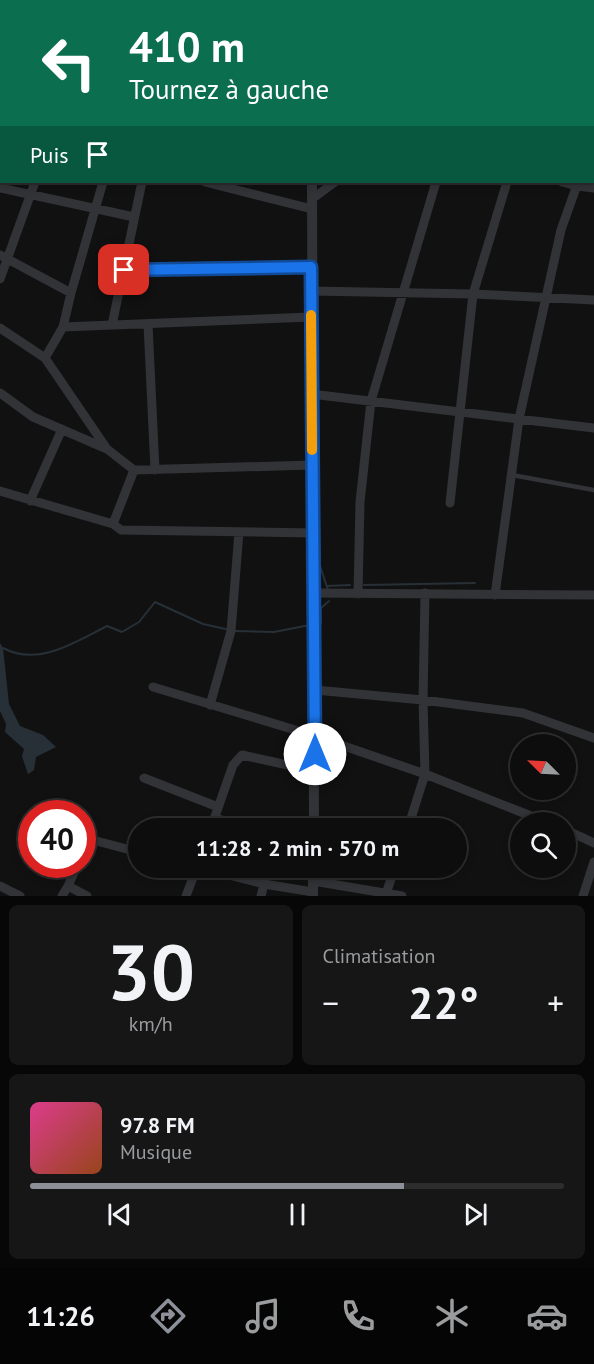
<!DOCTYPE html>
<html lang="fr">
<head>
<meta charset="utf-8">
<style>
	body { margin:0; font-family:"PT Sans",sans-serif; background:#161617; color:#f1f3f6; height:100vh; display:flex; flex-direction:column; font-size:22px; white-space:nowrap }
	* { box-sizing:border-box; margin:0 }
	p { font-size:20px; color:#9a9c9e }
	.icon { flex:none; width:33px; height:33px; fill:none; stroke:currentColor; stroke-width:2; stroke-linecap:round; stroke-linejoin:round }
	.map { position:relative; height:896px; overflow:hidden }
	.drawer { display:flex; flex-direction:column; gap:9px; padding:9px; background:#070708; flex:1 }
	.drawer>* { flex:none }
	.banner { position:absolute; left:0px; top:0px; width:594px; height:183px; box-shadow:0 3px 9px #0003,0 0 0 2px #2d2d2e; background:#0b6e4f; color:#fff; overflow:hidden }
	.needle { width:39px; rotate:294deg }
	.buttons { position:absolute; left:510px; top:734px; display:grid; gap:12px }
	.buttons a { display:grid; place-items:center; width:66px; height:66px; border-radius:50%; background:#0d0d0e; box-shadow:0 3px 9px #0003,0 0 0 2px #2d2d2e; font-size:30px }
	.speed { position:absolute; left:18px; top:800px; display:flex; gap:12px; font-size:30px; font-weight:700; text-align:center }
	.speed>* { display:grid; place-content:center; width:78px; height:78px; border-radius:50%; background:#0d0d0e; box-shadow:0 3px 9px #0003,0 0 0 2px #2d2d2e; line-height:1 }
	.speed .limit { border:9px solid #d22; background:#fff; color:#111 }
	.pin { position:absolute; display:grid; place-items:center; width:51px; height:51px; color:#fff; margin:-26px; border-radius:12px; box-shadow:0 3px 9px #0006 }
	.me { position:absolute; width:66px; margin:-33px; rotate:0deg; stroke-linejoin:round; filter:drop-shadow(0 0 4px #0008) }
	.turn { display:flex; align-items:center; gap:21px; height:126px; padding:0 30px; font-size:27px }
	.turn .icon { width:78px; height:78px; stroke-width:2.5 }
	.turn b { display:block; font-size:42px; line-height:51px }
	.then { display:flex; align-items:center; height:57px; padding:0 30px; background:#0003; gap:12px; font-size:22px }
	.big { font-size:45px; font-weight:800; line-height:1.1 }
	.drawer .widget { flex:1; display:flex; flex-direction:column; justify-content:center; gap:9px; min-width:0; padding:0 21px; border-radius:9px; background:#161617 }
	.drawer .dial { align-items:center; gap:0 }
	.dial b { font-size:78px; line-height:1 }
	.song { display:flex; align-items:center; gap:18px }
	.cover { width:72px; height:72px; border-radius:9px; background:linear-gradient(135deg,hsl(330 70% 55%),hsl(20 70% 35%)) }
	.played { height:6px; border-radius:3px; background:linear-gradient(90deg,#8c9099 70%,#2d2d2e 70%) }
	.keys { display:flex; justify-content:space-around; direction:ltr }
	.heat { display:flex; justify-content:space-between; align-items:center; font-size:33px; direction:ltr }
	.drawer .tiles { flex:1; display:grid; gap:9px; grid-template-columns:1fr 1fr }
	.widget:last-child { grid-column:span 2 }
	.trip { position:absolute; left:128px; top:818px; width:339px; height:60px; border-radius:30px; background:#0d0d0e; box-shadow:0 3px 9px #0003,0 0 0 2px #2d2d2e; font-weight:800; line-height:60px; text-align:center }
	.tabs { display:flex; height:96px; justify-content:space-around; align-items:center; background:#050506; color:#9a9c9e }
	.tabs .icon { width:42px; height:42px }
	.tabs .active { color:#8c9099 }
	.tabs b { font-size:27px; color:#f1f3f6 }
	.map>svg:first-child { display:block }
	.water { fill:#273036 }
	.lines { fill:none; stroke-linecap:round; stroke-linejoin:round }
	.stream { stroke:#273036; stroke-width:2 }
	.service { stroke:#313337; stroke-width:4.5 }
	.minor { stroke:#313337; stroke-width:9 }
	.tertiary { stroke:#313337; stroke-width:10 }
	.route-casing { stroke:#114b97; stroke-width:15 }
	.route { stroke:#1a73e8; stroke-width:10 }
	.slow { stroke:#f59e0b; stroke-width:10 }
</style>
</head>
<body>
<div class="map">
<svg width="594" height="896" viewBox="0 0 594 896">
	<rect width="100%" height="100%" fill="#111112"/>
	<!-- water -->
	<path class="water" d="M0,643L3,648L9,704L20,726L43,735L56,747L36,757L34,770L28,774L22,756L24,749L5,732L6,724L0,711Z"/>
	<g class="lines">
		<!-- stream -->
		<path class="stream" d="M318,448L320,566L328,590
			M364,585L475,583
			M327,586L350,585
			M319,626L321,624V608L329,601
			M235,631L274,632L310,625
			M3,648C38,667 75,642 107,626L122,632L139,622L155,602L203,624L230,630"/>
		<!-- service -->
		<path class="service" d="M512,475L594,490"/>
		<!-- minor -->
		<path class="minor" d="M436,0L441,2
			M97,2V0
			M471,2L472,0
			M560,2L561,0
			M0,31L2,32
			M592,82L594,70
			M592,95H594
			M0,132H2
			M103,182L71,293L63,327L311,317
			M205,182L312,209
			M562,182L577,186L594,188
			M0,188L134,217
			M312,199L335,182
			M0,255L71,293
			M124,270L311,267
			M0,279L35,182
			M311,291L473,294L594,300
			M148,324L155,470
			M112,325L142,182
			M0,328L45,358
			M0,393L33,417L107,449L45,358L63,327
			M311,394L594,428
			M107,449L134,470L312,465
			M134,470L113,524L121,530L313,533
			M0,491L113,524
			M30,501L62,429
			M450,503L473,294L507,182
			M314,593L594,595
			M358,594L360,502L371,401L436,182
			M495,595L519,419L561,230L578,182
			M153,687L315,736L425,774L546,822
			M315,690L423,700L523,713L594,738
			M210,705L231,631L239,532
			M144,778L218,807
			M215,818L249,828
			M211,828L233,765L242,755L315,771
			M408,828L425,774L423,700L425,593
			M566,830L594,843
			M82,854L89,839L138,852
			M313,881L402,896
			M0,886L20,896
			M68,886L78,864
			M386,894L395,867
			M62,896L68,886L87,896
			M186,896L197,867L264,884
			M261,896L264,884L313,892
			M583,896L594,862"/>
		<!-- tertiary -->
		<path class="tertiary" d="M314,2V0
			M312,182L314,828
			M313,896V867"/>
	</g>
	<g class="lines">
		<defs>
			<path id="route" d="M124,270L311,267L315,754"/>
		</defs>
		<!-- route casing -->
		<use href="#route" class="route-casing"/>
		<!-- route -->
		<use href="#route" class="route"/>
		<!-- slow -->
		<path class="slow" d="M311,315L312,450"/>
	</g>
</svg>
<div class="buttons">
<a><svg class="needle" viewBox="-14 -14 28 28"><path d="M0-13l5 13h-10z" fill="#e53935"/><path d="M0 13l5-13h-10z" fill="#9a9c9e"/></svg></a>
<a><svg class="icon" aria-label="search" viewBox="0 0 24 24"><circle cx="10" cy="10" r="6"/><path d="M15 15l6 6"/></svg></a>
</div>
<div class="speed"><div class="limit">40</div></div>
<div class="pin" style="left:124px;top:270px;background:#d93025"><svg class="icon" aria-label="arrive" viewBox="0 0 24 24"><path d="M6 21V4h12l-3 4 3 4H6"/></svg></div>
<svg class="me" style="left:315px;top:754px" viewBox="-20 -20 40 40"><circle r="19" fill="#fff"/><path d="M0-13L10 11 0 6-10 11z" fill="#1a73e8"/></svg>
<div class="trip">11:28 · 2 min · 570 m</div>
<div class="banner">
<div class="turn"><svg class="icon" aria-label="left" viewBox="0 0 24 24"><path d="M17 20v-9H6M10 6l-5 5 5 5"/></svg><div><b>410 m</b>Tournez à gauche</div></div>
<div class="then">Puis<svg class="icon" aria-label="arrive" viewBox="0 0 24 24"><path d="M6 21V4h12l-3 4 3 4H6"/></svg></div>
</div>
</div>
<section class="drawer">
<div class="tiles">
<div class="widget dial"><b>30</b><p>km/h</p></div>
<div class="widget"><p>Climatisation</p>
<div class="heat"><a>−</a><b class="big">22°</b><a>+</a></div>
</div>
<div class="widget">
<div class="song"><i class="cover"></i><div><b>97.8 FM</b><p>Musique</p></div></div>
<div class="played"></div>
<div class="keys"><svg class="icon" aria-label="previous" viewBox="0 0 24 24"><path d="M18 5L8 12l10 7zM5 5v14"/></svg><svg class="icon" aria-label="pause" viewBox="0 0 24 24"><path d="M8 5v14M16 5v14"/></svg><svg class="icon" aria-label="next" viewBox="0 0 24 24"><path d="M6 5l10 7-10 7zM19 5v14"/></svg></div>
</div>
</div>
</section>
<nav class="tabs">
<b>11:26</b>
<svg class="icon active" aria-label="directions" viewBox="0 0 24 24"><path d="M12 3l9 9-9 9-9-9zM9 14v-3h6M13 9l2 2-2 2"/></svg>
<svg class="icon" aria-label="music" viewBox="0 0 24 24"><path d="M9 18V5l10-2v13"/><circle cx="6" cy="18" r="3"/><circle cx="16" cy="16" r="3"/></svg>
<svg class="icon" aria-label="phone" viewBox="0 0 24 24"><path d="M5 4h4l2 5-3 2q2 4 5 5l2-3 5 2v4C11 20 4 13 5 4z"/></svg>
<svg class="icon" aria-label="climate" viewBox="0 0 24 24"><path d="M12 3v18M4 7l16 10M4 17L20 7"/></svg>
<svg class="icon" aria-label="car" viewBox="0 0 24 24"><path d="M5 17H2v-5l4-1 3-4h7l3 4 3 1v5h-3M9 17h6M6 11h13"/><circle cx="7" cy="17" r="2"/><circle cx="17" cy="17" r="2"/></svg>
</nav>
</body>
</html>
